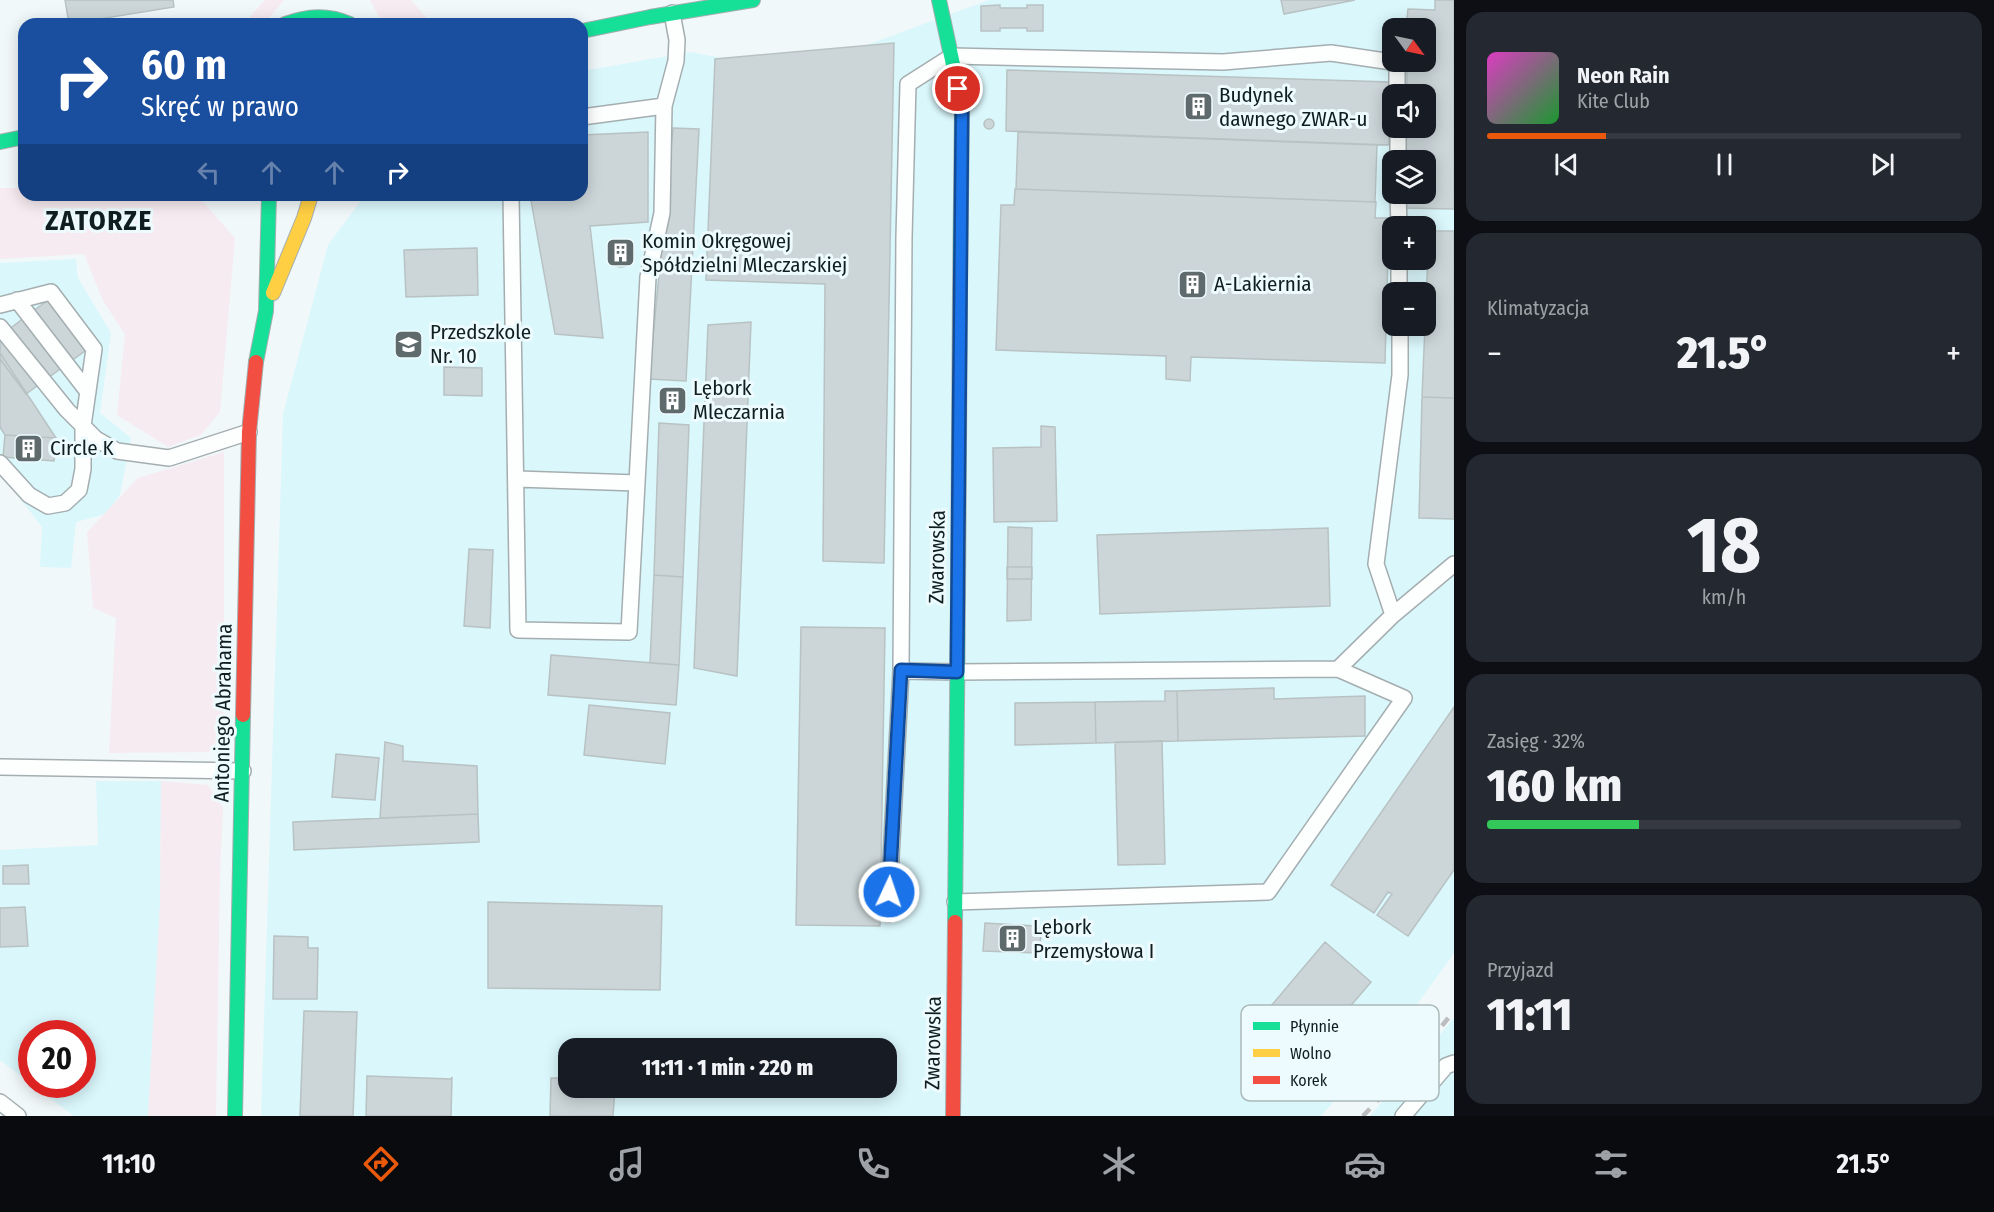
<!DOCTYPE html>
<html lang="pl">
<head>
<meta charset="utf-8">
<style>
	body { margin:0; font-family:"Fira Sans Condensed",sans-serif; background:#242831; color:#f1f3f6; height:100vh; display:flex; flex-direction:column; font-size:22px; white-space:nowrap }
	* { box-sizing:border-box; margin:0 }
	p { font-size:20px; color:#9ea1a6 }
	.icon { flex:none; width:33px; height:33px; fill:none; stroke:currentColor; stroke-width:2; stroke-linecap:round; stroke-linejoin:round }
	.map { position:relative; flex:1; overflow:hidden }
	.side { display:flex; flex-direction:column; gap:12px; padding:12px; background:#0d0f14; width:540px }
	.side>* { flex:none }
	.banner { position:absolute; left:18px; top:18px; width:570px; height:183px; border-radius:18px; box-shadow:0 3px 15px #0003; background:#1a4fa0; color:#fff; overflow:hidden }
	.needle { width:39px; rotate:123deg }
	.fabs { position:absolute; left:1382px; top:18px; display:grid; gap:12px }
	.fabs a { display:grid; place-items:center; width:54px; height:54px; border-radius:12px; background:#171b24; box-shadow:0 3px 15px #0003; font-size:30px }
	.speed { position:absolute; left:18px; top:1020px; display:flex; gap:12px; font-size:30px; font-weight:700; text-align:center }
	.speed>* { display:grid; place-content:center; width:78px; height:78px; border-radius:50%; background:#171b24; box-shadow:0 3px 15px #0003; line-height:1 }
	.speed .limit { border:9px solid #d22; background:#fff; color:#111 }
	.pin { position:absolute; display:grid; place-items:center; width:51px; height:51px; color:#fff; margin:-26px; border:3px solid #fff; border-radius:50%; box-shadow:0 2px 6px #0007 }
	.me { position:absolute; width:66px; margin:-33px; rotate:3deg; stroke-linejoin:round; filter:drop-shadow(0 0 4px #0008) }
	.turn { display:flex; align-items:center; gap:21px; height:126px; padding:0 24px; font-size:27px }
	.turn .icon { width:78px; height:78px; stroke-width:2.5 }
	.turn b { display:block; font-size:42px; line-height:51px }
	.lanes { display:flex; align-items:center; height:57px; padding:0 24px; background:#0003; justify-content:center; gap:30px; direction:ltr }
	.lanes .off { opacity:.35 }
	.big { font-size:45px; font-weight:800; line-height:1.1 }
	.side .card { flex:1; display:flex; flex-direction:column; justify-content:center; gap:9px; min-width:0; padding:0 21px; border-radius:18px; background:#242831 }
	.side .dial { align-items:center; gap:0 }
	.dial b { font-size:78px; line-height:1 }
	.song { display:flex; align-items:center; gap:18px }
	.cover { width:72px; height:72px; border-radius:9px; background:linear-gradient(135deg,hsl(310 70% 55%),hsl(130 70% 35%)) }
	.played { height:6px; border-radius:3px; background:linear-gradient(90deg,#ea580c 25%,#363941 25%) }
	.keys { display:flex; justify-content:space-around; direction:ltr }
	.heat { display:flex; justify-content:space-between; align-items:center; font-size:33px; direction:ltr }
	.charge { height:9px; border-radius:4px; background:linear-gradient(90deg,#34c759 32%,#363941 0) }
	.trip { position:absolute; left:558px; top:1038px; width:339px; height:60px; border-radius:18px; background:#171b24; box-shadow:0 3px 15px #0003; font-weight:800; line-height:60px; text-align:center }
	.menu { display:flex; height:96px; justify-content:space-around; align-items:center; background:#090b0e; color:#9ea1a6 }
	.menu .icon { width:42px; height:42px }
	.menu .current { color:#ea580c }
	.menu b { font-size:27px; color:#f1f3f6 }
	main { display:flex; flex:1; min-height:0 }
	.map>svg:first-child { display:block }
	.built { fill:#daf7fc; fill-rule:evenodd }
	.green { fill:#f6ebf0 }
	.building { fill:#ccd6d8; stroke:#b8c2c3; stroke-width:1.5 }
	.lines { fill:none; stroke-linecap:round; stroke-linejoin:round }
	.lane-casing { stroke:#a4aeb0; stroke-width:18 }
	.fast-casing { stroke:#a4aeb0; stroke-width:16 }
	.slow-casing { stroke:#a4aeb0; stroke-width:16 }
	.jam-casing { stroke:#a4aeb0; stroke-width:16 }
	.lane { stroke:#fdfefe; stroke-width:15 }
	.fast { stroke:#16e098; stroke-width:14 }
	.slow { stroke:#ffcf43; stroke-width:14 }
	.jam { stroke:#f24e42; stroke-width:14 }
	.rail { stroke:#bbbdbe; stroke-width:4.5; stroke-dasharray:10 10; stroke-linecap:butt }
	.route-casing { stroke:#114b97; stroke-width:15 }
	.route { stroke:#1a73e8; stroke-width:10 }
	.labels { text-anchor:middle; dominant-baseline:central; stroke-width:6; stroke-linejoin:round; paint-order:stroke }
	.poi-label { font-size:21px; fill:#111e20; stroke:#edfbfe; text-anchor:start }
	.street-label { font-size:21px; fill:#111e20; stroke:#edfbfe }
	.district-label { font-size:27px; font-weight:bold; letter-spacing:1.5px; fill:#111e20; stroke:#edfbfe }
	.key { fill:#edfbfe; stroke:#abb9bb; stroke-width:1.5 }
	.key-label { font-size:16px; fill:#111e20 }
</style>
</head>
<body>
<main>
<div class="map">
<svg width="1454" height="1116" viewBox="0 0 1454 1116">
	<rect width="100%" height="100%" fill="#f1f8fa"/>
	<!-- built -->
	<path class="built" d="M989,0H1454V953L1405,1021L1321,1116H261L283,414L328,245L365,195H582V71L691,52L793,72ZM1392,28H1425V62H1392ZM1392,94H1425V128H1392ZM1392,160H1425V194H1392ZM1392,226H1425V260H1392ZM1392,292H1425V326H1392ZM568,1048H886V1088H568Z
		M76,259L78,278L111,333L100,413L131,438L120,495L106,514L76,522L71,568L40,567L42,527L0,473V263Z
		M96,781H161L160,905L148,1116H74L32,1085L82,1084V1034H32L31,1084L0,1060V850L98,845Z
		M1454,1018V1116H1370Z"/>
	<!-- green -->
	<path class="green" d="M265,0H284L264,24H243Z
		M370,0H411L432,24H383Z
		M0,188H24V195H197L235,238L220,412L201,435L168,447L117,415L125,334L103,301L84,254L0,259Z
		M224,452V732L209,752L109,753L116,618L93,608L87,532L138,478Z
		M161,781L208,785L223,808L220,875L216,1116H148L160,905Z"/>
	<!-- building -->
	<path class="building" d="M65,0H173L174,7L69,24Z
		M1281,0H1355L1284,14Z
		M1435,0H1454V209L1403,208V194H1425V160H1404L1406,128H1425V94H1407V73H1405V62H1425V28H1406L1408,9L1435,10Z
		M1000,5V8H1027V5H1043V31H1027V28H1000V31H981V6Z
		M894,43L884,563L823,561L825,284L706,280L715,59Z
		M1007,70L1390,82L1389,145L1006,131Z
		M984 124a5 5 0 1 1 10 0a5 5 0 1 1-10 0Z
		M673,128L699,129L686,381L649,379Z
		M648,132V222L590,226L603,338L555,334L530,195H582V135Z
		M1018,132L1377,145L1375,202L1016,189Z
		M1015,189L1376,202L1375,218H1389L1385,363L1191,357L1190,381L1166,379V356L996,350L1001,205H1014Z
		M1429,231H1454V398L1422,397Z
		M608 254a13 13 0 1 1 26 0a13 13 0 1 1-26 0Z
		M477,248L478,295L406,297L404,250Z
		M56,294L93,345L26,394L0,359V336Z
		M751,322L737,676L694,668L708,325Z
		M0,353L56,438L5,435L0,427Z
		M444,367L482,368V396L444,395Z
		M681,388L682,411L662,412L661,389Z
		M1422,397L1454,398V519L1419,518Z
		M659,423L689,425L683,577L654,575Z
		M1041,426L1055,427L1057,521L994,522L993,448L1041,447Z
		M5,435L56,438L54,461L3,457Z
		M1008,527L1032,528L1031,620L1007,621Z
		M1328,528L1330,606L1100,614L1097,535Z
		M469,549L493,550L490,628L464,626Z
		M1007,567H1032V579H1007Z
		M654,575L683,577L679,665L650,663Z
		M801,627L885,628L880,926L796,925Z
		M551,655L679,665L676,705L548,695Z
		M1274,688V699L1365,696V736L1178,741L1177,691Z
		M1165,691H1177L1178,741L1096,743L1095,702L1165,701Z
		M1095,702L1096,743L1015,745V703Z
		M589,705L670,713L665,764L584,755Z
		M1454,707V870L1408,936L1377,915L1392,894L1388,892L1374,913L1331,885Z
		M1162,741L1165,864L1118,865L1115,742Z
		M385,742L403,746V761L477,766L478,814L380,818Z
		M336,754L379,758L375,800L332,797Z
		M478,814L479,842L294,850L293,822Z
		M28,865L29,884H3V866Z
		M488,902L662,906L660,990L488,988Z
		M25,907L28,946L0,947V908Z
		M985,923L1036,926L1041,928L1040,953L983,951Z
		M274,936L308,937V948H318L317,999H273Z
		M1325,942L1371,982L1289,1078L1243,1039Z
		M304,1011L357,1012L353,1116H300Z
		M367,1076L451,1079L452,1077L451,1116H366Z
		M551,1078H568V1088H615L613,1116H550Z"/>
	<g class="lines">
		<defs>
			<path id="lane" d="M582,117L664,106
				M1398,128V160
				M1398,194L1399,226
				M511,195L518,630L629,632L648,277L662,213L664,106L676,61L677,40L672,13
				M1399,260V292
				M17,300L88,392
				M0,305L51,292L94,349L83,426V469L79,490L65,503L48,506L29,495L0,463
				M0,327L67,410L96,439L117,451L169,458L249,432
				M517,479L637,483
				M1393,615L1376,564L1400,375V326
				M1338,669L1393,615L1454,564
				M901,671L957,672L1338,669L1404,698L1268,892L955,902
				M0,767L243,771
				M888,914L901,671L904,237L908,84L952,56L1223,62L1331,53L1392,62L1397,69V94
				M0,1102L18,1116
				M1403,1116L1446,1066L1454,1063"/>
			<path id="fast" d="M939,0L962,106L960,291
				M285,24C308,16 327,14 350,24
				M582,31L650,17L753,0
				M0,142L24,137
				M256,362L266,311L269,195
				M955,922L958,597
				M235,1116L243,715"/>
			<path id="slow" d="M273,293L304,218L311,195
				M958,597L960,291"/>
			<path id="jam" d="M243,715L249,432L256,362
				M953,1116L955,922"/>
		</defs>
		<!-- lane casing -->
		<use href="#lane" class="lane-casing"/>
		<!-- fast casing -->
		<use href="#fast" class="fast-casing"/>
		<!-- slow casing -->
		<use href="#slow" class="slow-casing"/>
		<!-- jam casing -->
		<use href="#jam" class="jam-casing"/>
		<!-- lane -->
		<use href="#lane" class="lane"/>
		<!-- fast -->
		<use href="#fast" class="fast"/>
		<!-- slow -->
		<use href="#slow" class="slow"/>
		<!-- jam -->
		<use href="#jam" class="jam"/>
		<!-- rail -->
		<path class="rail" d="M1363,1116L1405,1071L1454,1011"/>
	</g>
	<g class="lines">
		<defs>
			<path id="route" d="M889,892L901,670L957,672L962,106L958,89"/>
		</defs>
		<!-- route casing -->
		<use href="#route" class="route-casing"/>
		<!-- route -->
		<use href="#route" class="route"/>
	</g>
	<!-- icons -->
	<defs>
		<symbol id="building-square" viewBox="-11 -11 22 22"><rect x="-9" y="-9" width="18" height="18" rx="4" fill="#5f6a6c" stroke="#edfbfe"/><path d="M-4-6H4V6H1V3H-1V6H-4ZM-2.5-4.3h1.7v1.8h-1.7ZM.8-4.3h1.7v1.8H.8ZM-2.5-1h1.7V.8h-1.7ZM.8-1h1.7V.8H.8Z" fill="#fff"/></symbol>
		<symbol id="school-square" viewBox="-11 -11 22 22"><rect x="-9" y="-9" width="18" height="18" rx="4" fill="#5f6a6c" stroke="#edfbfe"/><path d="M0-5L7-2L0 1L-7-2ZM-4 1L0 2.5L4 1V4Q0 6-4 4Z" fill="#fff"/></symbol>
	</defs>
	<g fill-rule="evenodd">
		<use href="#building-square" x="1182" y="90" width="33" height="33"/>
		<use href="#building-square" x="604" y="236" width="33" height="33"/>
		<use href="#building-square" x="1176" y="268" width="33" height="33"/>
		<use href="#school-square" x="392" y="328" width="33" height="33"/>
		<use href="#building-square" x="656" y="384" width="33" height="33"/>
		<use href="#building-square" x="12" y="432" width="33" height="33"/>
		<use href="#building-square" x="996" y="922" width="33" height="33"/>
	</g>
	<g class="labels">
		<!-- poi labels -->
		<g class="poi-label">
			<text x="1219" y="95">Budynek<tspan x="1219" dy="24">dawnego ZWAR-u</tspan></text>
			<text x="642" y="241">Komin Okręgowej<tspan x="642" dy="24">Spółdzielni Mleczarskiej</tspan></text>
			<text x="1214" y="284">A-Lakiernia</text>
			<text x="430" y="332">Przedszkole<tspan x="430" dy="24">Nr. 10</tspan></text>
			<text x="693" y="388">Lębork<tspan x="693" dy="24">Mleczarnia</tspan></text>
			<text x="50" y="448">Circle K</text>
			<text x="1033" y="927">Lębork<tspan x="1033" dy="24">Przemysłowa I</tspan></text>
		</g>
		<!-- street labels -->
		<g class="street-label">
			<text transform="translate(937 557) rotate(-89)">Zwarowska</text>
			<text transform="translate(223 713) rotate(-89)">Antoniego Abrahama</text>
			<text transform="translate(933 1043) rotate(-89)">Zwarowska</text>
		</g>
		<!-- district labels -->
		<g class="district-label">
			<text x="99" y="221">ZATORZE</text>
		</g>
	</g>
	<!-- legend -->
	<rect x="1241" y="1005" width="198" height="96" rx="9" class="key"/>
	<rect x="1253" y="1022" width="27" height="8" fill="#16e098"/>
	<rect x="1253" y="1049" width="27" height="8" fill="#ffcf43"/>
	<rect x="1253" y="1076" width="27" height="8" fill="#f24e42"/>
	<g class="key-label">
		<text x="1290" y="1032">Płynnie</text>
		<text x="1290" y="1059">Wolno</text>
		<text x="1290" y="1086">Korek</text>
	</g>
</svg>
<div class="fabs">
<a><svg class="needle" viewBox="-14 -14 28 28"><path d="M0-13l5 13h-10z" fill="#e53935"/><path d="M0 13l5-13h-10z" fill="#9ea1a6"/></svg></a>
<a><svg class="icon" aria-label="sound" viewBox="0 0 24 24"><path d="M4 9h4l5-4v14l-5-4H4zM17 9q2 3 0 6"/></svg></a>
<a><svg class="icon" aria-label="layers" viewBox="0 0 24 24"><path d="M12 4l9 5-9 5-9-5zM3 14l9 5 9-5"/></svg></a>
<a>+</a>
<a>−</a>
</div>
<div class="speed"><div class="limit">20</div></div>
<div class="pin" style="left:958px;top:89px;background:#d93025"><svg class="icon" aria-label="arrive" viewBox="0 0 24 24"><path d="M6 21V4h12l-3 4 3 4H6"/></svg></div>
<svg class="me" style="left:889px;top:892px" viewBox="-20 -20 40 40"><circle r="17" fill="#1a73e8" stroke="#fff" stroke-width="3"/><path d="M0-11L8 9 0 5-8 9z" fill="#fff"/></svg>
<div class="trip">11:11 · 1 min · 220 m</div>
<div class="banner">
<div class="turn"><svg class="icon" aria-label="right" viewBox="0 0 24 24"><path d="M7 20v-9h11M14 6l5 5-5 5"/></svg><div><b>60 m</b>Skręć w prawo</div></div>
<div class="lanes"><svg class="icon off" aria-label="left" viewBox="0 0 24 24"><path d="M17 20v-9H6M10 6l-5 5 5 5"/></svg><svg class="icon off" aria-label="ahead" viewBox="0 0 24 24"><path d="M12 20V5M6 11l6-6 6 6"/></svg><svg class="icon off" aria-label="ahead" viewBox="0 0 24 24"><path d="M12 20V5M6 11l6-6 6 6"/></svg><svg class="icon" aria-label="right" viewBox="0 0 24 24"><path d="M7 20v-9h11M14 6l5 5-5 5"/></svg></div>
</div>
</div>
<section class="side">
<div class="card">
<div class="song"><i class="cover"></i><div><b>Neon Rain</b><p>Kite Club</p></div></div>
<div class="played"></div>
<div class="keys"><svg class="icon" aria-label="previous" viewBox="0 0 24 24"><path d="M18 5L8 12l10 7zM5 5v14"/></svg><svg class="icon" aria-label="pause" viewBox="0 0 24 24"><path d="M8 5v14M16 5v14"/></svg><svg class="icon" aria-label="next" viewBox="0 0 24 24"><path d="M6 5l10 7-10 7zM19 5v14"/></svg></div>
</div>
<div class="card"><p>Klimatyzacja</p>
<div class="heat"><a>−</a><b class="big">21.5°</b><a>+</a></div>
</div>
<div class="card dial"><b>18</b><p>km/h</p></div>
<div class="card"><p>Zasięg · 32%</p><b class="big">160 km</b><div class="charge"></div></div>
<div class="card"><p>Przyjazd</p><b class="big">11:11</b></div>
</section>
</main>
<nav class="menu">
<b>11:10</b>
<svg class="icon current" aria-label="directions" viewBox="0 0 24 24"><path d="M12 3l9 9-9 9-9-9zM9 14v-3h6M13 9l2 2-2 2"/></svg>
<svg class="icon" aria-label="music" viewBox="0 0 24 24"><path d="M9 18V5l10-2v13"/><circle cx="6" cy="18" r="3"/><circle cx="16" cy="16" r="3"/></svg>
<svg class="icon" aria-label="phone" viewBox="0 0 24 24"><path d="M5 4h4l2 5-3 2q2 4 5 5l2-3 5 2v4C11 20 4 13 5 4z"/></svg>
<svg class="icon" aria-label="climate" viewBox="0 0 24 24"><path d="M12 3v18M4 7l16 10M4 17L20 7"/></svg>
<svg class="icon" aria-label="car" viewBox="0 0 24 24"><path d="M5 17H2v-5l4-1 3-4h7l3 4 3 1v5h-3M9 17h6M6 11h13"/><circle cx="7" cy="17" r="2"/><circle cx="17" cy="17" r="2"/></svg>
<svg class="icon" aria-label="filters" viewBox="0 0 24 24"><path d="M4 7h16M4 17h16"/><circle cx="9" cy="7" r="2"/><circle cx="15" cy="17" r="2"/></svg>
<b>21.5°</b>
</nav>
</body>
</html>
